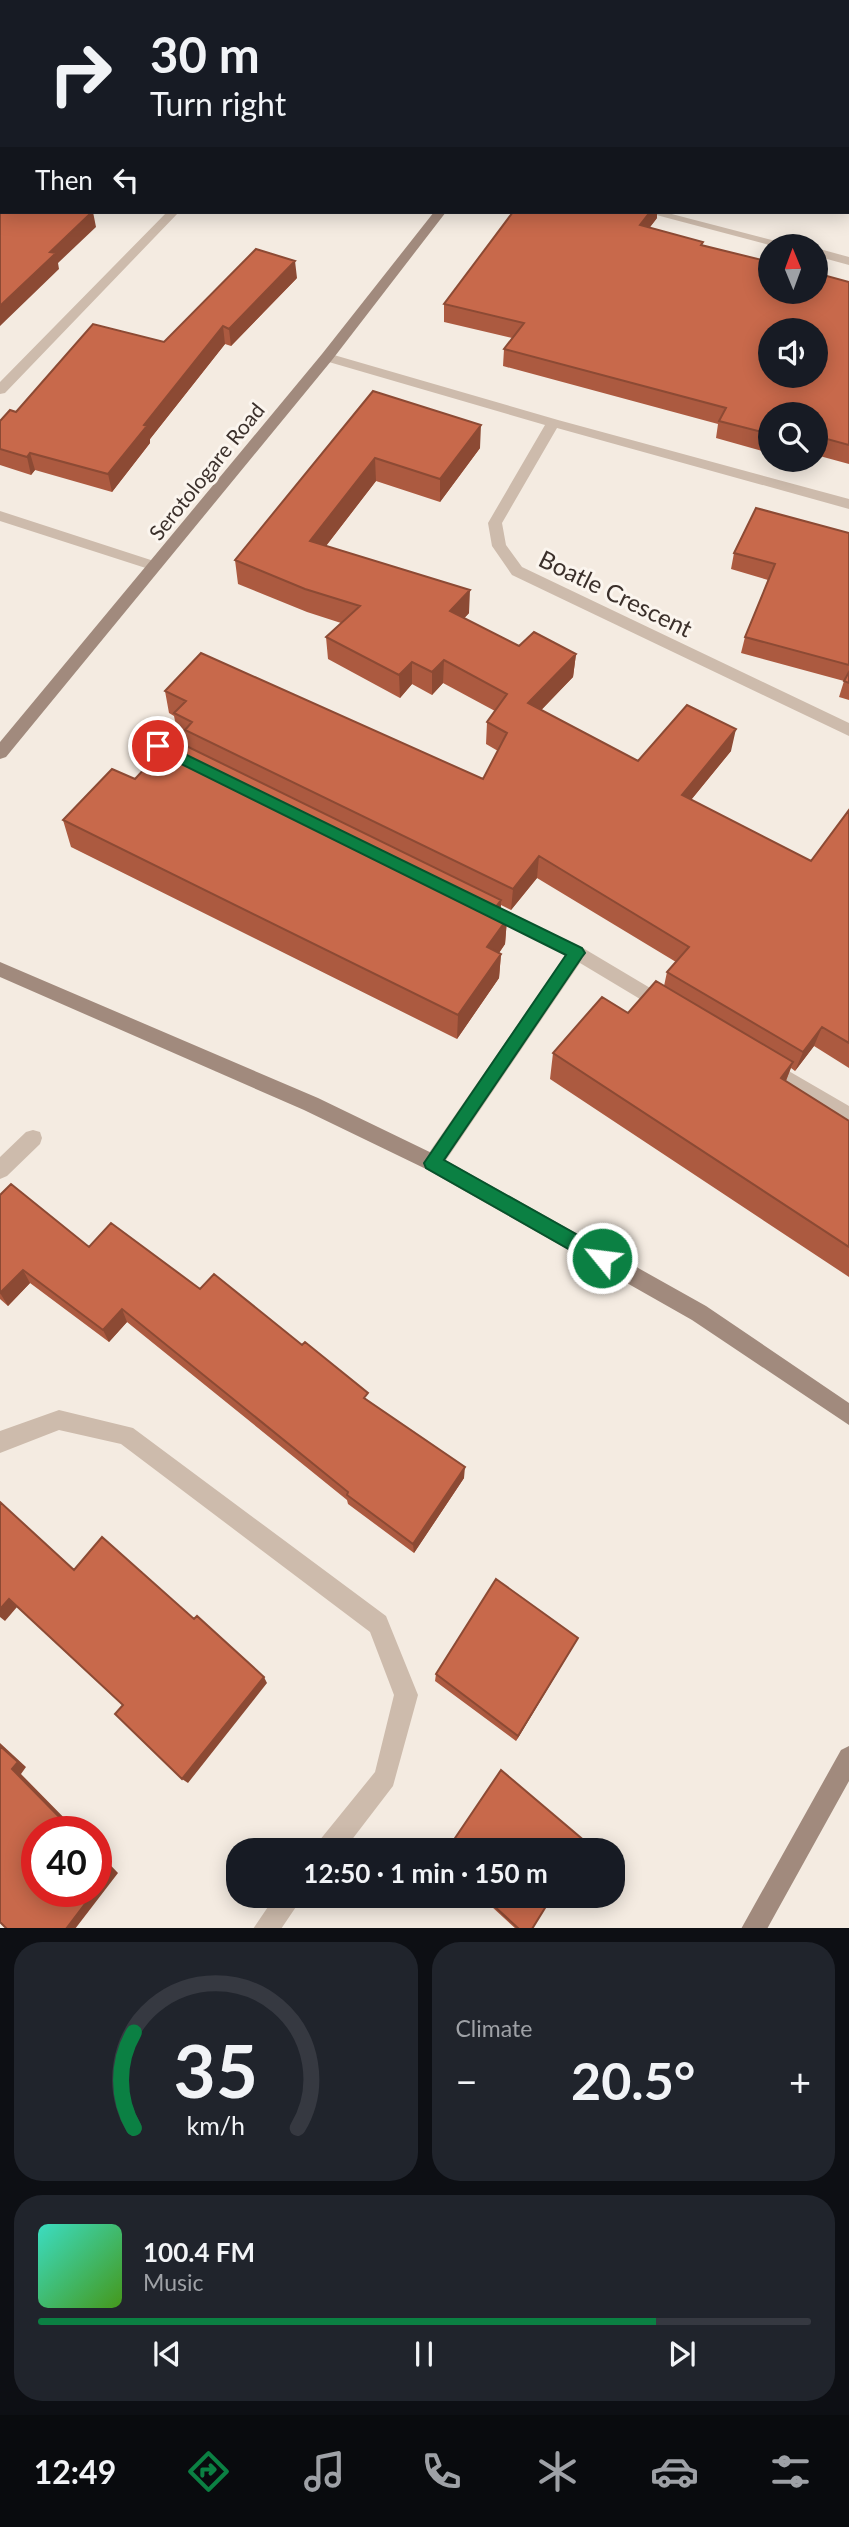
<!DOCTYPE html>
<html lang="en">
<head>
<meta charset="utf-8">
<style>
	body { margin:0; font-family:Lato,sans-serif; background:#20242c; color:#f1f3f6; height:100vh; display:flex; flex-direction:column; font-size:26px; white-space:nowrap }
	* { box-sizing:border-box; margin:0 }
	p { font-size:23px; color:#9ea1a6 }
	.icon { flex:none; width:38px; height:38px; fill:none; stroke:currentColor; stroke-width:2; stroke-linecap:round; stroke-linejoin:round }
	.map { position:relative; height:1928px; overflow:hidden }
	.details { display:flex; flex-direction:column; gap:14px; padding:14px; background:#0d0f14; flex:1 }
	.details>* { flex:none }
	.banner { position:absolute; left:0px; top:0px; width:850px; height:214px; box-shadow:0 4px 18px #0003; background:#171b24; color:#f1f3f6; overflow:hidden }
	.needle { width:46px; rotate:359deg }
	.controls { position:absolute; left:758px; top:234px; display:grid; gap:14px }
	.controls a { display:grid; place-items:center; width:70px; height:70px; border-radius:50%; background:#171b24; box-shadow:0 4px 18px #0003; font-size:35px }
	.speed { position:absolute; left:21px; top:1816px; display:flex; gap:14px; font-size:35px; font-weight:700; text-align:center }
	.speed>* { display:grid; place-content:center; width:91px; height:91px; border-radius:50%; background:#171b24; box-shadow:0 4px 18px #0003; line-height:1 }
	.speed .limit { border:10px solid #d22; background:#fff; color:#111 }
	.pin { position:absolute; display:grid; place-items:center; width:60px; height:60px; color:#fff; margin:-30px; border:4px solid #fff; border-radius:50%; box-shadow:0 2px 7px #0007 }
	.me { position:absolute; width:77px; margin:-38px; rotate:299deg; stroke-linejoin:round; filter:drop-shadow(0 0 5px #0008) }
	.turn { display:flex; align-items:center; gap:24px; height:147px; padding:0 35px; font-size:32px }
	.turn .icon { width:91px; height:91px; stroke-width:2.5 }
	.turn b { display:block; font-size:49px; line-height:60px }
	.then { display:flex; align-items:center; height:66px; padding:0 35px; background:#0003; gap:14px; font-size:26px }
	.big { font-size:52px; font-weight:700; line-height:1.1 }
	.details .card { flex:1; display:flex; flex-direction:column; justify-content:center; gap:10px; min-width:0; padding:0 24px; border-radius:28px; background:#20242c }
	.details .dial { align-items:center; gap:0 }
	.dial svg { height:182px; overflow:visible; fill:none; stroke:#363941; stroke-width:7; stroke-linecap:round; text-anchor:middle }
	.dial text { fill:#f1f3f6; stroke:none }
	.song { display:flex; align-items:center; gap:21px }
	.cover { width:84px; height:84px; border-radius:10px; background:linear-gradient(135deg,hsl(170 70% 55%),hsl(100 70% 35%)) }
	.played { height:7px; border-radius:4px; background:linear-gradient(90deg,#0b8043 80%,#363941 80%) }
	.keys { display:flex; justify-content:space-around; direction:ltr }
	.heat { display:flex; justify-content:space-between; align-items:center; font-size:38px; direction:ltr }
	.details .tiles { flex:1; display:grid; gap:14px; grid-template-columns:1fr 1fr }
	.card:last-child { grid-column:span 2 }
	.trip { position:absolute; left:226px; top:1838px; width:399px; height:70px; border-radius:28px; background:#171b24; box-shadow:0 4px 18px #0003; font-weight:700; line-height:70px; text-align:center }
	.menu { display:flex; height:112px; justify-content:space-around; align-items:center; background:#090b0e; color:#9ea1a6 }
	.menu .icon { width:49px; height:49px }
	.menu .current { color:#0b8043 }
	.menu b { font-size:32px; color:#f1f3f6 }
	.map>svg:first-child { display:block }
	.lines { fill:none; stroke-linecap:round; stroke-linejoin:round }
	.street { fill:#cdbbac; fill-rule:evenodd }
	.secondary { fill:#a18a7d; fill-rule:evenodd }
	.wall { fill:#ac5a40 }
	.shaded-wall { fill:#8c4a34 }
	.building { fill:#c8694b; stroke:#8c4a34; stroke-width:2; fill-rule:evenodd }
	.route { fill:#0b8043; stroke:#07532c; stroke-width:2 }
	.labels { text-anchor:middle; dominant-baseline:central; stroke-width:6; stroke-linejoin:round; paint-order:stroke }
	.far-street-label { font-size:21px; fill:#3b302b; stroke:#fbf5ee }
	.street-label { font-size:24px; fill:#3b302b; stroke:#fbf5ee }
</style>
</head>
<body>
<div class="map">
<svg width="849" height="1929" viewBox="0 0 849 1929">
	<rect width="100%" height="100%" fill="#f4ebe1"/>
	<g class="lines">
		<!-- street -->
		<path class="street" d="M84,0H95L83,2Z
			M373,0H384L372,2Z
			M0,72H2L0,79Z
			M167,212H179L5,393L0,394V382Z
			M645,212H664L799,247H777Z
			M816,248L849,257V265L816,256Z
			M327,353L558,420L849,499V509L557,428L502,523L506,545L522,567L849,723V736L512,575L492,546L488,523L545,425L322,360L321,357Z
			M0,511L160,563L162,566L155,571L0,521Z
			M478,897L583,948L672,1001L675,1006L672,1011L666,1014L660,1011L580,963L440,1169L433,1172L426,1169L423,1163L426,1157L566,955L472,909L469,904L472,899Z
			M768,1059L849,1106V1124L762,1073L759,1067L762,1061Z
			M33,1130L40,1132L42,1138L40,1144L7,1176L0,1179V1157L26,1132Z
			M59,1410L133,1428L386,1616L418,1695L393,1786L344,1850H316L319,1841L375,1772L394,1695L370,1632L121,1444L59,1430L0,1453V1431Z
			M276,1895H304L281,1929H253Z"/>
		<!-- secondary -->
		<path class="secondary" d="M610,0H620L609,2Z
			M434,212H446L332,360L6,757L0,759V742L322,354Z
			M0,962L318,1098L440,1157L706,1306L849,1403V1425L692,1320L426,1169L304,1110L0,977Z
			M849,1746V1781L767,1929H741L841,1750Z"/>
	</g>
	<!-- wall -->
	<path class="wall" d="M657,218L649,228L703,242L702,245L849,282V464L816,455V415H770V444L766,452L716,438L718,424L503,366L504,349L512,338L444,322V304Z
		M297,278L231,346L225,344L150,439V443L112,492L35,470L31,475L0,465V421L16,412Z
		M373,391L480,448L440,502L376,481L326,546L469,613L464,618L519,646L576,654L573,677L541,710L638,761L731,751L691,800L811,861L849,810V1068L814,1046L795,1071L791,1068L786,1081L849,1121V1277L550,1079L553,1053L628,1013L664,986L667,972L676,962L537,878L511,910L501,905L500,916L507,919L505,944L499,953L501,954L499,978L457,1039L71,847L63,820L135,779L188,746L187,740L178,736L174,716L169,713L165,691L483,779L498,751L486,744L487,722L495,711L443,683L432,695L412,684L400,698L328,659L326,637L341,623L307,612L238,584L235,560Z
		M849,533V700L839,697L844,681L741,653L745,637L768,580L731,569L734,553Z
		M0,1195L89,1247L200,1289L369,1401L464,1478L414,1553L348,1504L347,1500L127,1322L109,1342L30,1283L8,1306L0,1299Z
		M578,1638L574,1645L516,1741L435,1681L436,1674Z
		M479,1895H553L532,1929H516Z"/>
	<!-- shaded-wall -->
	<path class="shaded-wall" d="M15,0H36L34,2H12Z
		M536,0H547L546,2H534Z
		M2,9V25L0,27V11Z
		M92,212H93L96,227L58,263L59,269L0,326V306L50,252Z
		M650,212H657V218L638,243L640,225Z
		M295,261L297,278L231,346L229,329Z
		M223,326L225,344L150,439V443L112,492L108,474L144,425Z
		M481,425L480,448L440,502V479Z
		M770,434V444L766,452Z
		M30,453L35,470L31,475L27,457Z
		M375,458L376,481L312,564L310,541Z
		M470,590L469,613L450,634V611Z
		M576,654L573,677L526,726L528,703Z
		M444,660L443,683L432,695V672Z
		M412,662V684L400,698L399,675Z
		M736,729L731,751L677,817L682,795Z
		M539,856L537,878L511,910L513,889Z
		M501,900L500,925L492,912Z
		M507,919L505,944L486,972L487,947Z
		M501,954L499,978L457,1039L458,1015Z
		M822,1027L814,1046L795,1071L803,1052Z
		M793,1062L783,1088L781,1078Z
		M23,1270L30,1283L8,1306L0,1293Z
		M122,1309L127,1322L109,1342L103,1330Z
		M465,1467L464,1478L414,1553L413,1544Z
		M9,1599L17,1607L5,1621L0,1617V1609Z
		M578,1638L574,1645L516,1741L518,1736Z
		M264,1677L267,1683L188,1783L182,1779Z
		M0,1743L26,1767L21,1774L78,1832H74L12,1769L0,1746Z
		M96,1850L118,1873L75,1929H66L94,1892H96Z"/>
	<!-- building -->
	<path class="building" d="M0,0H15L12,2H2V9L0,11Z
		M120,0H154L161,2H118Z
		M415,0H536L534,2H413Z
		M678,0H849V6V2H676Z
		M0,187H2V212H92L50,252L56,253L0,306Z
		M513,212H650L640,225L703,242L701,245L770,262V292H816V273L849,282V445L816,436V415H770V434L719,421L726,408L504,349L524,323L444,304ZM770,331H816V376H770Z
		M256,249L295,261L229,329L223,326L144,425L147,426L108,474L30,453L27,457L0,449V421L10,410L16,412L93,324L164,342Z
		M373,391L481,425L440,479L375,458L310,541L470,590L450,611L519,646L534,632L576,654L528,703L638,761L687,705L736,729L682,795L811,861L849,810V1043L822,1027L803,1052L667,972L689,947L539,856L513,889L185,730L192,722L174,713L186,701L165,691L201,653L483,779L507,733L487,722L507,694L444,660L432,672L412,662L399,675L326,637L360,606L305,589L235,560Z
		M756,508L849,533V665L745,637L775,564L734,553Z
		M849,672V683L844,681Z
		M172,739L501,900L492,912L507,919L487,947L501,954L458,1015L63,820L112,769L135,779Z
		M656,981L793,1062L781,1078L849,1121V1247L553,1053L602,997L628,1013Z
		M11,1184L89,1247L111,1223L200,1289L214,1274L302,1345L305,1342L368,1393L364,1398L465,1467L413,1544L347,1495L348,1492L122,1309L103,1330L23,1270L0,1293V1195Z
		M0,1502L74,1570L102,1537L194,1619L197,1616L264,1677L182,1779L115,1714L123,1705L9,1599L0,1609Z
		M496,1579L578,1638L518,1736L436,1674Z
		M0,1746L18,1762L12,1769L74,1832H37V1892H94L66,1929H7L0,1922Z
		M501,1770L587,1843L582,1850H447Z
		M96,1854L112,1870L96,1889Z
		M482,1895H553L532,1929H519Z"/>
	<!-- route -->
	<path class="route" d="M158,741L582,948L585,953L582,957L444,1160L608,1252L611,1258L608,1264L602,1267L595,1264L426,1168L424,1163L566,955L153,750L151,746Z"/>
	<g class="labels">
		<!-- far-street labels -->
		<g class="far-street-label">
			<text transform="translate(206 471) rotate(-51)">Serotologare Road</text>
		</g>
		<!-- street labels -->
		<g class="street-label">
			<text transform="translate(616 593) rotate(26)">Boatle Crescent</text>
		</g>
	</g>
</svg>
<div class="controls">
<a><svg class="needle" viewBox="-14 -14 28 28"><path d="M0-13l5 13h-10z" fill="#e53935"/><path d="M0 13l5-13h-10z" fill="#9ea1a6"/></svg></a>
<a><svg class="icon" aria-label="sound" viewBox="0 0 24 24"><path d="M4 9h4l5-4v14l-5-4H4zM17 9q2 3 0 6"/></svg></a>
<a><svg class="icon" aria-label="search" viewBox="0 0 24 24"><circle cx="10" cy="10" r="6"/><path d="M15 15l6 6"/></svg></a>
</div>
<div class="speed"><div class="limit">40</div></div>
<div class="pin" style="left:158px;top:746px;background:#d93025"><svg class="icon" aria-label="arrive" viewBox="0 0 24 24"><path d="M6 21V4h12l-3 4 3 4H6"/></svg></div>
<svg class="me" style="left:602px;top:1258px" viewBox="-20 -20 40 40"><circle r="17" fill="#0b8043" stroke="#fff" stroke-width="3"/><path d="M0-11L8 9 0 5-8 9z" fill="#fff"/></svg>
<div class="trip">12:50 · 1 min · 150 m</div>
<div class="banner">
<div class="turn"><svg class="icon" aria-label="right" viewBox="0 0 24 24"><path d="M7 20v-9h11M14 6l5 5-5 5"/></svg><div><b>30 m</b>Turn right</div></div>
<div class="then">Then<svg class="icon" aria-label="left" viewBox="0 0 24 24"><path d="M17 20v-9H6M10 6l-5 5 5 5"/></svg></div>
</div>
</div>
<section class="details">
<div class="tiles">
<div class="card dial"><svg viewBox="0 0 100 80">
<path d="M14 69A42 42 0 1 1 86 69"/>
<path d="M14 69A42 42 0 0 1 14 27" stroke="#0b8043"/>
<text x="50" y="56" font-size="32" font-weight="700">35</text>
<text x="50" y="72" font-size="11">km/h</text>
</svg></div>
<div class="card"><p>Climate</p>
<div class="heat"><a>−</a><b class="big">20.5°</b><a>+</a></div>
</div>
<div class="card">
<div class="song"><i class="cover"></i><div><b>100.4 FM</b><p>Music</p></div></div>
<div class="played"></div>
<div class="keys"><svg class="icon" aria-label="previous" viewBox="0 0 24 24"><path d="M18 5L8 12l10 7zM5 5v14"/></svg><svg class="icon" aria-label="pause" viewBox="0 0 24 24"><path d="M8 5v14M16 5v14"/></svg><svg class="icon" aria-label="next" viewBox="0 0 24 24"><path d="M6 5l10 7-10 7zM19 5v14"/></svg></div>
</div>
</div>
</section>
<nav class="menu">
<b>12:49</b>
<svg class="icon current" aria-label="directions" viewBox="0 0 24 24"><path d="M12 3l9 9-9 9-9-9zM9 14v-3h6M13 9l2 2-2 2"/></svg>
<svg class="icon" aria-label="music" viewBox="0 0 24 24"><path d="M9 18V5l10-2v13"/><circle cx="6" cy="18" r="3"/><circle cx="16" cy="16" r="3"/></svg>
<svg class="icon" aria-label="phone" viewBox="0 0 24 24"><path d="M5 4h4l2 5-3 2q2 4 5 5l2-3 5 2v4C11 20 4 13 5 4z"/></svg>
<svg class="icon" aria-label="climate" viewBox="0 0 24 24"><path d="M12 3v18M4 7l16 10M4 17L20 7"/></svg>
<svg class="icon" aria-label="car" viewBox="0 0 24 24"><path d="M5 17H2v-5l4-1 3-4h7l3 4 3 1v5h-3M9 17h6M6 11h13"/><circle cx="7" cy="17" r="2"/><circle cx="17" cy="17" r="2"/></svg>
<svg class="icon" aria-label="filters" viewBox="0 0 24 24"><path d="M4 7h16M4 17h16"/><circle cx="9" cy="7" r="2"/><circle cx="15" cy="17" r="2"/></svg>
</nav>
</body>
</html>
